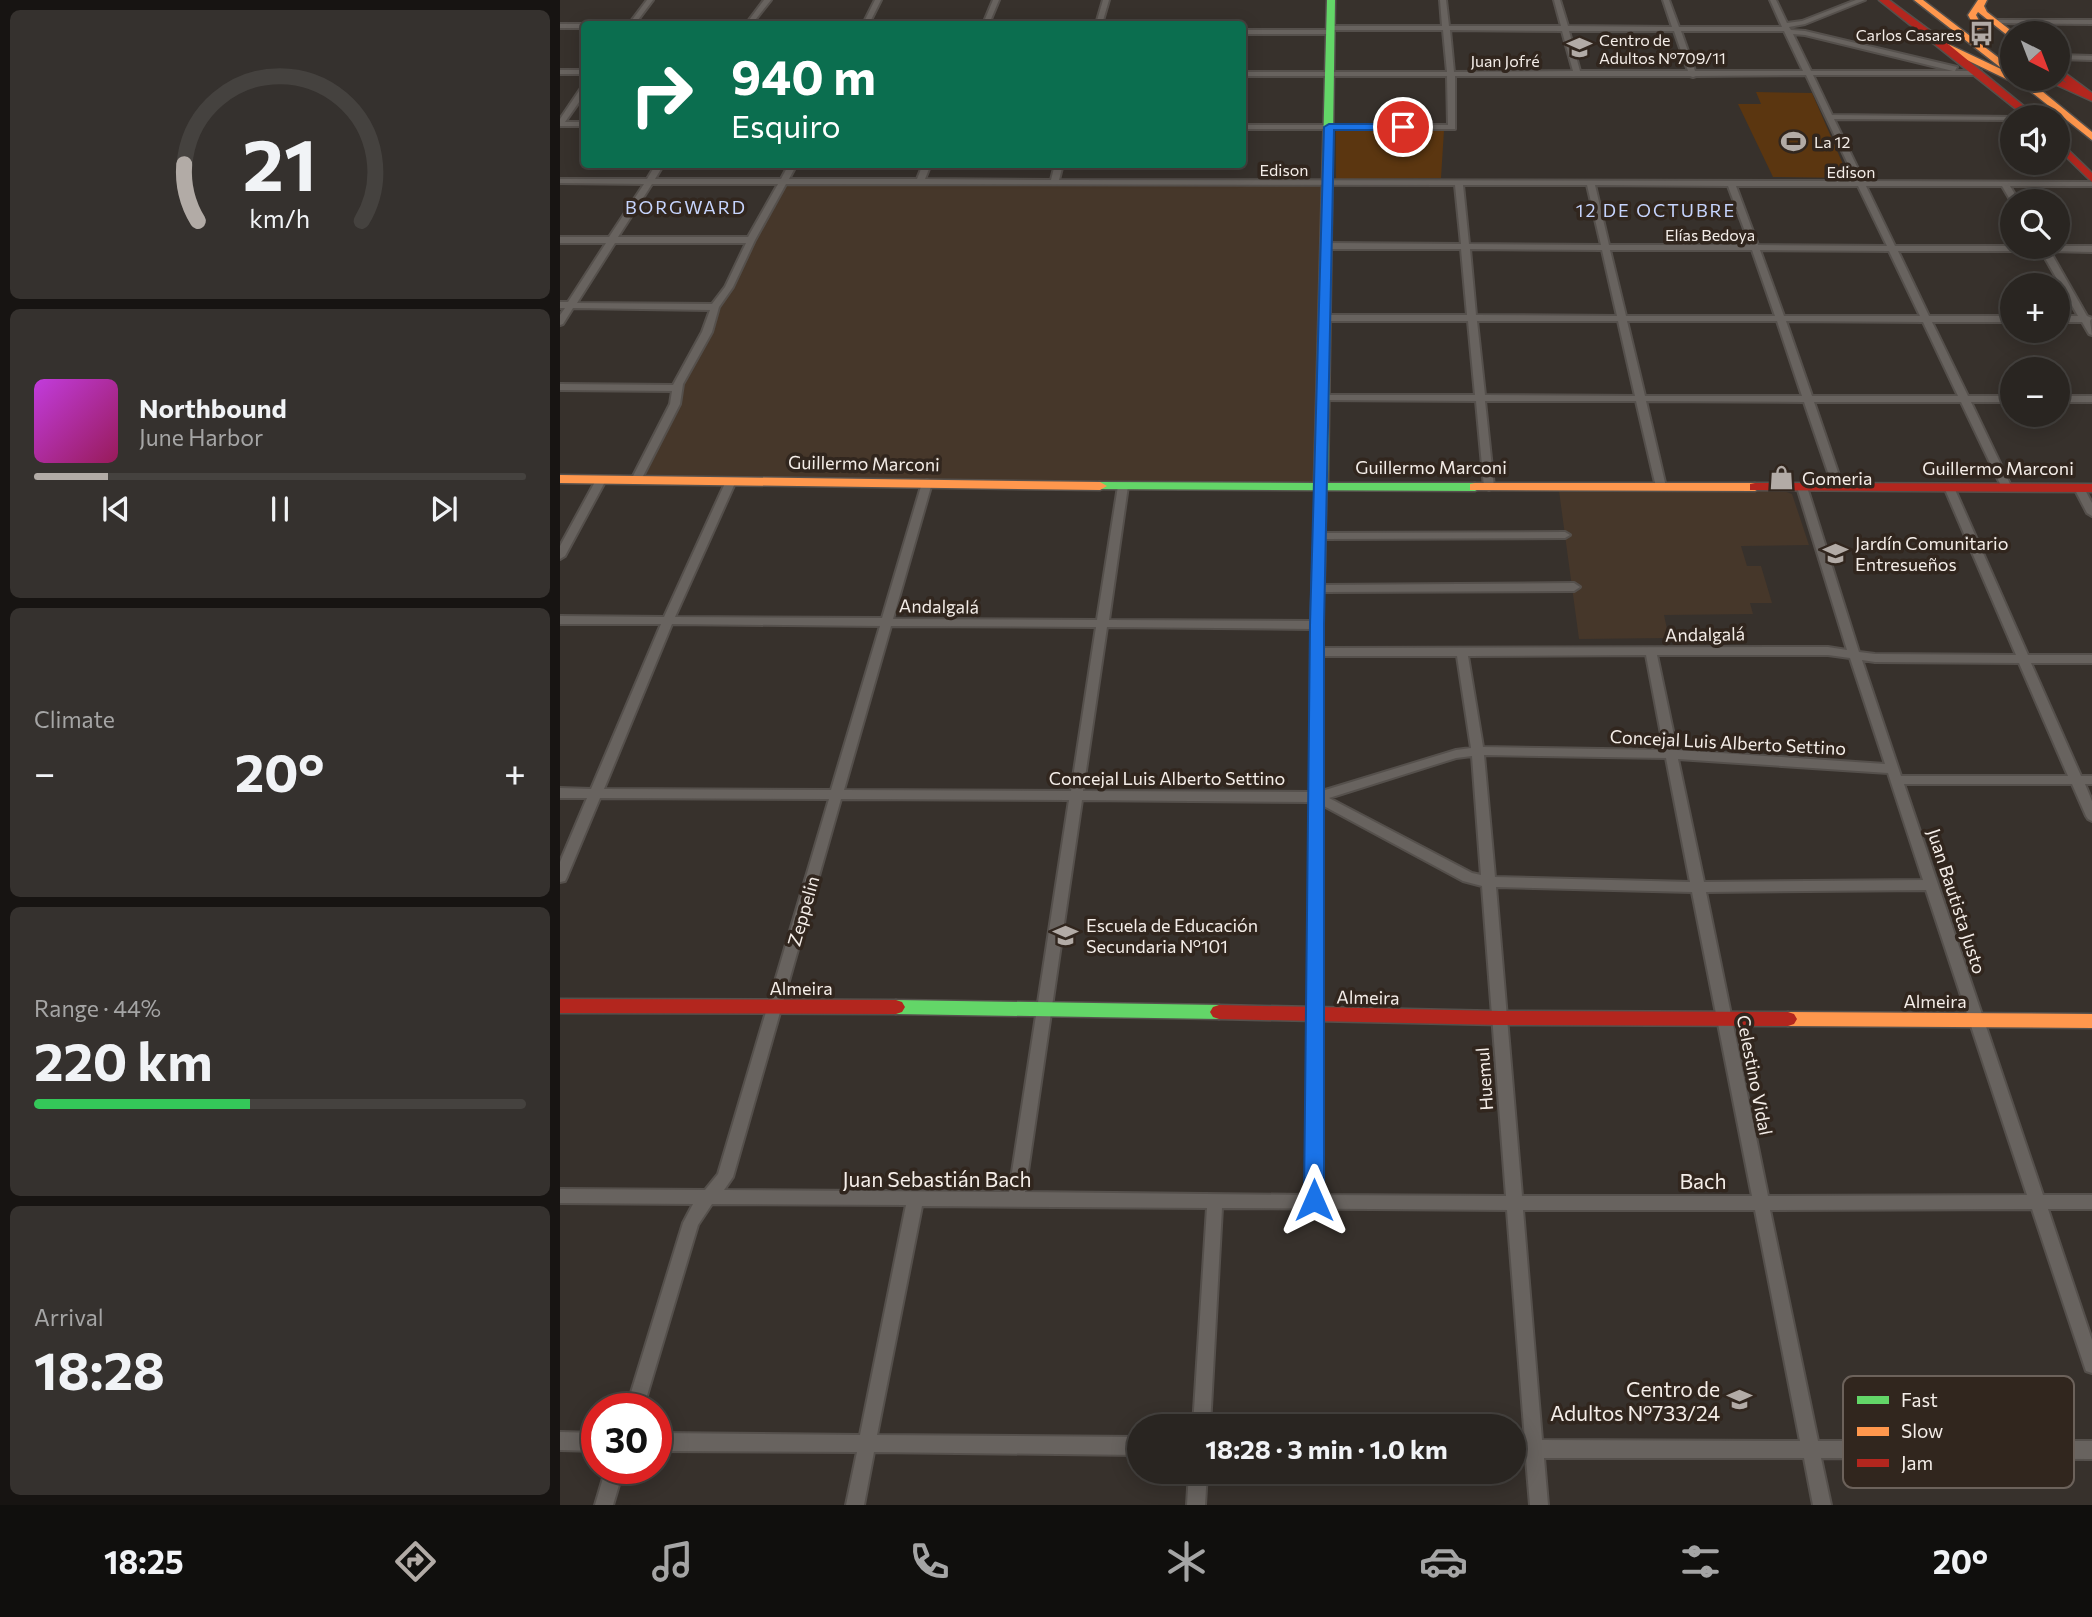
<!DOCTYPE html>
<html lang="en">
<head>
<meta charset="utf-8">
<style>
	body { margin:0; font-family:Commissioner,sans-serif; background:#35312e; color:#f1f3f6; height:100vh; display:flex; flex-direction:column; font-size:26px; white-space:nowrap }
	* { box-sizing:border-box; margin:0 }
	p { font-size:23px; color:#a5a5a5 }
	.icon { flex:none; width:38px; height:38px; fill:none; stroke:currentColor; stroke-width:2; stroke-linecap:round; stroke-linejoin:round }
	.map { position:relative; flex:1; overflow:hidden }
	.panel { display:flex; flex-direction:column; gap:10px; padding:10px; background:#171412; width:560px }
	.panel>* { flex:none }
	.banner { position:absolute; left:21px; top:21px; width:665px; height:147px; border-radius:7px; box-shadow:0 4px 18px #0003,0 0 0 2px #45423f; background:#0b6e4f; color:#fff; overflow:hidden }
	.needle { width:46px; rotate:138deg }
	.controls { position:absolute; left:1440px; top:21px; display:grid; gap:14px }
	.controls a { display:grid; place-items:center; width:70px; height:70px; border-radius:50%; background:#292521; box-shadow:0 4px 18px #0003,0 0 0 2px #45423f; font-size:35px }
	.speed { position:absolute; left:21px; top:1393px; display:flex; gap:14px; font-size:35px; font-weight:700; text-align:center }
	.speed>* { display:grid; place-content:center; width:91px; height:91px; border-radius:50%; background:#292521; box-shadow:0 4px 18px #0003,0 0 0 2px #45423f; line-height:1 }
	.speed .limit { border:10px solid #d22; background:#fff; color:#111 }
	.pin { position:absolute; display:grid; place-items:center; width:60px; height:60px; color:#fff; margin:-30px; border:4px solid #fff; border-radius:50%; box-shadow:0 2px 7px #0007 }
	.me { position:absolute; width:77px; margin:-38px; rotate:0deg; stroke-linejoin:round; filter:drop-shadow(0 0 5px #0008) }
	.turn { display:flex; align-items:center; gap:24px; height:147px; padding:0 35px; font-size:32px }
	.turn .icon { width:91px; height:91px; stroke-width:2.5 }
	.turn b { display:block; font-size:49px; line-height:60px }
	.big { font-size:52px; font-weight:700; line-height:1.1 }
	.panel .widget { flex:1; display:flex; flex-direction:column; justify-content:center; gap:10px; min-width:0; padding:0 24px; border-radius:10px; background:#35312e }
	.panel .dial { align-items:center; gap:0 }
	.dial svg { height:182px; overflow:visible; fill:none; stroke:#45423f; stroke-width:7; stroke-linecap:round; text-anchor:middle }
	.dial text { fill:#f1f3f6; stroke:none }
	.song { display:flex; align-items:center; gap:21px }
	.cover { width:84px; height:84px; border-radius:10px; background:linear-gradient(135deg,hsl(290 70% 55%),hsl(330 70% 35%)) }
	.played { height:7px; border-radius:4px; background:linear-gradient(90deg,#b2aba6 15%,#45423f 15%) }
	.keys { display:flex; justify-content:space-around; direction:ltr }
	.heat { display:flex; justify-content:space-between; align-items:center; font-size:38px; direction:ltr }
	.charge { height:10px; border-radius:5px; background:linear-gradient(90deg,#34c759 44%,#45423f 0) }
	.trip { position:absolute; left:567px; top:1414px; width:399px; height:70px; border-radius:35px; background:#292521; box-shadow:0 4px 18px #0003,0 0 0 2px #45423f; font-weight:700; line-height:70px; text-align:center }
	.tab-bar { display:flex; height:112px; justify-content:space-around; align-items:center; background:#100f0d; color:#a5a5a5 }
	.tab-bar .icon { width:49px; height:49px }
	.tab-bar .active { color:#b2aba6 }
	.tab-bar b { font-size:32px; color:#f1f3f6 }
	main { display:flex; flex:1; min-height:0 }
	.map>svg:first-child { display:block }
	.built { fill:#46372a }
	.green { fill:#5b3610 }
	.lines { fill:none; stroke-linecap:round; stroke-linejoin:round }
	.street-casing { stroke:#55504c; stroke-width:4 }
	.fast-casing { stroke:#55504c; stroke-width:3 }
	.slow-casing { stroke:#55504c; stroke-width:3 }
	.jam-casing { stroke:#55504c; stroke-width:3 }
	.street { fill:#68635f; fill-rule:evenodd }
	.fast { fill:#63d668; fill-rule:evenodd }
	.slow { fill:#ff974d; fill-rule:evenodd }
	.jam { fill:#b3261e; fill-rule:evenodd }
	.route { fill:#1a73e8; stroke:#114b97; stroke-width:2 }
	.labels { text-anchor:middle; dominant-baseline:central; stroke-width:7; stroke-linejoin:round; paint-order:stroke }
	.far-poi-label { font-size:16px; fill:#f4ede8; stroke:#31261e; text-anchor:start }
	.far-street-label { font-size:16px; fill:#f4ede8; stroke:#31261e }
	.far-quarter-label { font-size:18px; letter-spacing:2px; fill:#c6d4fd; stroke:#31261e }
	.street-label { font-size:18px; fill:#f4ede8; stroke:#31261e }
	.poi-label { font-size:18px; fill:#f4ede8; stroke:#31261e; text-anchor:start }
	.near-street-label { font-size:21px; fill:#f4ede8; stroke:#31261e }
	.near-poi-label { font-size:21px; fill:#f4ede8; stroke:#31261e; text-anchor:end }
	.key { fill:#31261e; stroke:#6c625b; stroke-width:2 }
	.key-label { font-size:19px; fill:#f4ede8 }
</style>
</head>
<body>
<main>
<section class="panel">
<div class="widget dial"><svg viewBox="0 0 100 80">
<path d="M14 69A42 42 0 1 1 86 69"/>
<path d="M14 69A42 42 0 0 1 8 44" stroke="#b2aba6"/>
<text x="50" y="56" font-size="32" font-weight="700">21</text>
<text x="50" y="72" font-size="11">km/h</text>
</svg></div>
<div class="widget">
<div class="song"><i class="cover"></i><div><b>Northbound</b><p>June Harbor</p></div></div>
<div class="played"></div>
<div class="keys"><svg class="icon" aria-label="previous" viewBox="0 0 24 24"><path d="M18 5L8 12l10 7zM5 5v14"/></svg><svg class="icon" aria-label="pause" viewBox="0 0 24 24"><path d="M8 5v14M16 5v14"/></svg><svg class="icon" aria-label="next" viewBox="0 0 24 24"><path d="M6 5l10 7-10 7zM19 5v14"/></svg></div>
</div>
<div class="widget"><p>Climate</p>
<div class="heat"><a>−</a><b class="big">20°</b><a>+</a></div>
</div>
<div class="widget"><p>Range · 44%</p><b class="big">220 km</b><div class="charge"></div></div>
<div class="widget"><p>Arrival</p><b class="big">18:28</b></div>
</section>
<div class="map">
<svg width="1532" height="1505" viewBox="0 0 1532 1505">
	<rect width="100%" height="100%" fill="#37312c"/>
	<!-- built -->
	<path class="built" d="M224,182L768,183L761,486L76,480L151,317Z
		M999,491H1224L1232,494L1249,545L1181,546L1187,566H1201L1212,603H1190L1193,614L1104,615L1109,638L1019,639Z"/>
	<!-- green -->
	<path class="green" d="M1196,92L1252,93L1289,178L1213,177L1178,104H1201Z
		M776,129L884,130L881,178L776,179Z"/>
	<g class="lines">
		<defs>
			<path id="street" d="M87,0H93L75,24H69Z
				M204,0H211L192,24H186Z
				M315,0H321L309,24H303Z
				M433,0H439L429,24H423Z
				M543,0H549L542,24H536Z
				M880,0H886L889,26H1001L994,0H1000L1008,26L1112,27L1103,0H1109L1119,27H1222L1210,0H1216L1227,23L1242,21L1296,0H1305L1245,24L1229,27L1231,30L1245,31L1397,67L1395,71H1421V75H1253L1272,115L1455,117H1452V120L1274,119L1304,181L1532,182V186H1450L1459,201H1452V203L1442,186H1306L1335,246H1532V252L1490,251L1527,316L1532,318L1530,321L1532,335L1529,334L1522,322H1498V316H1518L1481,251H1338L1369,316H1452V322H1372L1408,396H1452V402H1411L1452,488L1451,490L1447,491L1442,488L1401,402H1254L1283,487L1278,490L1273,487L1244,402L1086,401L1106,487L1101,490L1096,487L1076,401H925L934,487L929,490L924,487L916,401L761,400V396L764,395H915L908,321H765L760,318L765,315H907L901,249H767L763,246L767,243L901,244L895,185L226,184L195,240L173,287L159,307L152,332L123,384L120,404L80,482L76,483L71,480L110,404L112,391L0,390V384L113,385L142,332L150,310L13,308L3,324L0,325V315L5,308H0V302H8L46,243H0V237H49L84,184L0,183V179H87L96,164H104L95,179H221L229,164H237L229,179H357L363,164H371L365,179L491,180L495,164H503L499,180L1296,181L1246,75L1136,76L1133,77L1130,76H895V129H682V125H888L887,76H682V72H887L883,30H772L774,32L771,34H682V30H770L768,28L771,26H882ZM890,30L1002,31L1013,71L894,72ZM1009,31H1114L1128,71H1020ZM1121,31H1224L1243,71H1135ZM1233,34L1245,35L1393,71H1251ZM92,184H218L188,237H58ZM903,185H1027L1041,245L909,244ZM1035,185L1168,186L1190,245H1049ZM1176,186H1298L1327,246L1198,245ZM55,243H186L165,287L152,304L17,303ZM910,249L1042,250L1057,316L916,315ZM1050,250H1192L1215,316H1066ZM1200,250L1329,251L1360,316H1224ZM917,321H1058L1075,396L925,395ZM1067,321H1217L1242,396H1085ZM1226,321L1363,322L1398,396H1252Z
				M1435,20H1532V24L1433,23L1432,22Z
				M0,24H26H24V28H0Z
				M1498,55L1532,56V60L1498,59Z
				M0,70H24V74H0Z
				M21,88H24V95L5,122H24V126H0V119Z
				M1498,396H1532V402H1498Z
				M41,477L46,480L5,556L0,559V546L36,480Z
				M171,478L176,481L115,617L322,618L362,483L367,480L372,483L333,619L537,620L558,486L563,483L568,486L549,620L751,621L756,486L761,483L766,486L765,533L1005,532L1010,535L1005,538L765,539L764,585L1014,583L1020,587L1014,591L763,592V648L1268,647L1287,650L1237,487L1242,484L1247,487L1299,652L1315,654L1456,655L1384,487L1385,485H1393L1468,655H1532V663H1471L1521,776H1532V784H1525L1532,801V821L1528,819L1526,816L1512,784H1344L1483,1195H1532V1209H1488L1532,1340V1373L1526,1371L1472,1209L1210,1210L1258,1441H1532V1459L1261,1458L1271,1505H1253L1244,1458H984L988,1505H970L966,1458H954V1440H965L947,1210L662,1208L650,1426H633L647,1208L362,1206L317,1435L579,1437V1455L314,1452L304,1505H286L297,1452L96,1451V1433L300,1435L346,1205L152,1204L138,1225L83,1409H66L123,1223L133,1204L0,1203V1189L145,1190L158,1174L269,799L40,798L7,877L5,881L0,882V862L27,798H0V788L31,789L101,624H0V616L104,617L166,481ZM112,624L320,626L271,790L44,789ZM331,626L536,627L511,791L284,790ZM547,627L751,629L750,792L523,791ZM1086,655L1104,750L923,747L908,656ZM1097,655H1268L1290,658L1325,764L1117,750ZM763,656H897L911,748L896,750L762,791ZM1302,660L1315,662L1459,663L1508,776H1341ZM924,755L1106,758L1130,882L935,877ZM912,756L921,875L912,873L769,798L896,758ZM1118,759L1328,773L1363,880L1144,882ZM281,799L509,800L449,1192L164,1190L173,1177ZM522,800L750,802L746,1195L465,1192ZM762,805L903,881L922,886L946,1196L762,1195ZM936,887L1132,892L1192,1196H962ZM1366,890L1467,1195L1208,1196L1146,892ZM963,1210H1195L1240,1441L982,1440Z
				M1519,485L1523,486L1532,503V516L1527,513L1514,488Z
				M0,1432L37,1433V1451L0,1450Z
				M46,1468H64L53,1505H35Z
				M629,1472H647L645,1505H627Z"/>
			<path id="fast" d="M767,0H775L768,483H915L922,487L915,491L535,489V483L540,482L754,483Z
				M336,1000L659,1005L665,1007L668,1012L665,1017L659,1019L336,1014L330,1012L327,1007L330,1002Z"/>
			<path id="slow" d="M1354,0H1363L1452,68V79H1467L1532,132V140L1469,90L1382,48V44H1388L1445,71Z
				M1418,0H1427L1424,6L1427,12L1454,33L1452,39L1418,12L1416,15L1423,28L1416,30L1408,15Z
				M0,475L540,482L547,486L540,490L0,483Z
				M915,483H1195L1202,487L1195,491L910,490V484Z
				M1228,1012L1532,1014V1028L1228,1026L1222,1024L1219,1019L1222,1014Z"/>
			<path id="jam" d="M1319,0H1329L1388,44L1477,117H1466Z
				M1498,68L1532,93V101L1488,81L1486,79H1498L1507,83L1498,76Z
				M1498,140L1532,173V182L1498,149Z
				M1195,483L1532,484V492L1190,490V484Z
				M0,999L336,1000L342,1002L345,1007L342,1012L336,1014L0,1013Z
				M659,1005L939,1011L1228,1012L1234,1014L1237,1019L1234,1024L1228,1026L939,1025L659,1019L653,1017L650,1012L653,1007Z"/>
		</defs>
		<!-- street casing -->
		<use href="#street" class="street-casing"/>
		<!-- fast casing -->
		<use href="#fast" class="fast-casing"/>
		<!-- slow casing -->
		<use href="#slow" class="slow-casing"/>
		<!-- jam casing -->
		<use href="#jam" class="jam-casing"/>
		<!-- street -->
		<use href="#street" class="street"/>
		<!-- fast -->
		<use href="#fast" class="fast"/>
		<!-- slow -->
		<use href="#slow" class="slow"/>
		<!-- jam -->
		<use href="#jam" class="jam"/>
	</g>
	<!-- route -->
	<path class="route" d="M769,124H843L848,127L843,130H774L764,625V1200L761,1207L754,1209L747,1207L744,1200L750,625L764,127Z"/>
	<!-- icons -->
	<defs>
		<symbol id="bus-bare" viewBox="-9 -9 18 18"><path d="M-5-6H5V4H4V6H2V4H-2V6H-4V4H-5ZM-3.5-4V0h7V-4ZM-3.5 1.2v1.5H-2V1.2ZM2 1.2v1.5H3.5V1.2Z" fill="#b2aba6" stroke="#31261e" stroke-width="2.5" paint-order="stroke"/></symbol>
		<symbol id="school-bare" viewBox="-9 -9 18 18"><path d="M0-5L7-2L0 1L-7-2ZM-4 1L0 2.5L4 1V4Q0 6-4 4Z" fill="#b2aba6" stroke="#31261e" stroke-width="2.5" paint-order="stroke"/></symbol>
		<symbol id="stadium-bare" viewBox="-9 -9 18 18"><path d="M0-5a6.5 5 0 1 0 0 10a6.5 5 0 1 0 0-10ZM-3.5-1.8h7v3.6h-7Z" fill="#b2aba6" stroke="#31261e" stroke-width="2.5" paint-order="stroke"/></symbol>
		<symbol id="shop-bare" viewBox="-9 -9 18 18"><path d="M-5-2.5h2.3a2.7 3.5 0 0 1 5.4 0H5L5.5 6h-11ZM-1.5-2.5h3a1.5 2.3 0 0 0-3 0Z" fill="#b2aba6" stroke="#31261e" stroke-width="2.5" paint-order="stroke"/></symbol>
	</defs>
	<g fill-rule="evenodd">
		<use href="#bus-bare" x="1404" y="16" width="35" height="35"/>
		<use href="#school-bare" x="1002" y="30" width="35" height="35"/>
		<use href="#stadium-bare" x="1216" y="124" width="35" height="35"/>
		<use href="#shop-bare" x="1204" y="460" width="35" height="35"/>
		<use href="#school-bare" x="1258" y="536" width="35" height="35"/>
		<use href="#school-bare" x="488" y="918" width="35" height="35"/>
		<use href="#school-bare" x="1162" y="1382" width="35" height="35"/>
	</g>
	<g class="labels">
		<!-- far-poi labels -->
		<g class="far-poi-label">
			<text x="1402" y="34" text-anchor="end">Carlos Casares</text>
			<text x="1039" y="39">Centro de<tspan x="1039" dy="18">Adultos Nº709/11</tspan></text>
			<text x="1254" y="141">La 12</text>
		</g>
		<!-- far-street labels -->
		<g class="far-street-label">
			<text x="945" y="60">Juan Jofré</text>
			<text x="724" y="169">Edison</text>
			<text x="1291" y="171">Edison</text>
			<text x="1150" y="234">Elías Bedoya</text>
		</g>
		<!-- far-quarter labels -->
		<g class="far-quarter-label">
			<text x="126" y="207">BORGWARD</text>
			<text x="1096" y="210">12 DE OCTUBRE</text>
		</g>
		<!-- street labels -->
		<g class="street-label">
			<text transform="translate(304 463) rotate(1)">Guillermo Marconi</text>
			<text x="871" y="467">Guillermo Marconi</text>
			<text x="1438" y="468">Guillermo Marconi</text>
			<text transform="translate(379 606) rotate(1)">Andalgalá</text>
			<text transform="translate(1145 634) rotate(-1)">Andalgalá</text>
			<text transform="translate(1168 742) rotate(3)">Concejal Luis Alberto Settino</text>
			<text x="607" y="778">Concejal Luis Alberto Settino</text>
			<text transform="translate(1397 901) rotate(72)">Juan Bautista Justo</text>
			<text transform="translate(243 911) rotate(-74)">Zeppelin</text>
			<text x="241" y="988">Almeira</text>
			<text transform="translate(808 997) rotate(1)">Almeira</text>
			<text x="1375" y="1001">Almeira</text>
			<text transform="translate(1195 1075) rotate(79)">Celestino Vidal</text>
			<text transform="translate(924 1079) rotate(-94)">Huemul</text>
		</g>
		<!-- poi labels -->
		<g class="poi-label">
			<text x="1242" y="478">Gomeria</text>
			<text x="1295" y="543">Jardín Comunitario<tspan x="1295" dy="21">Entresueños</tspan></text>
			<text x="526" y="925">Escuela de Educación<tspan x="526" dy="21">Secundaria Nº101</tspan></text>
		</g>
		<!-- near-street labels -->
		<g class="near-street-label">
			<text x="377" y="1178">Juan Sebastián Bach</text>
			<text x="1143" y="1180">Bach</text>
		</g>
		<!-- near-poi labels -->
		<g class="near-poi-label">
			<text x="1160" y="1388">Centro de<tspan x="1160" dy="24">Adultos Nº733/24</tspan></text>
		</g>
	</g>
	<!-- legend -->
	<rect x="1283" y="1376" width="231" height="112" rx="10" class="key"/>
	<rect x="1297" y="1396" width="32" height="8" fill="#63d668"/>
	<rect x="1297" y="1427" width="32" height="9" fill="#ff974d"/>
	<rect x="1297" y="1459" width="32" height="8" fill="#b3261e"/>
	<g class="key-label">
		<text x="1341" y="1407">Fast</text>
		<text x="1341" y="1438">Slow</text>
		<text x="1341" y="1470">Jam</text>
	</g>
</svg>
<div class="controls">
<a><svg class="needle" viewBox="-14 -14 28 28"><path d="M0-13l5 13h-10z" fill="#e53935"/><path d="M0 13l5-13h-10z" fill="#a5a5a5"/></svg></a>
<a><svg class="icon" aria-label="sound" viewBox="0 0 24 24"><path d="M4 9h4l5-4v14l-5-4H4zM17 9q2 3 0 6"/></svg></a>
<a><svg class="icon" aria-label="search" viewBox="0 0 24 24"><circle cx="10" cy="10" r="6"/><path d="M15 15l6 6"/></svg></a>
<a>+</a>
<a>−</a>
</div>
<div class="speed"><div class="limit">30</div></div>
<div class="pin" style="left:843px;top:127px;background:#d93025"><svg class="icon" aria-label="arrive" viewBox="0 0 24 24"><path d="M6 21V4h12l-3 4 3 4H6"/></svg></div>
<svg class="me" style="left:754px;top:1200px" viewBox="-20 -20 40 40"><path d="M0-17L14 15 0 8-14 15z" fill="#1a73e8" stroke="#fff" stroke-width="4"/></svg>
<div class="trip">18:28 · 3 min · 1.0 km</div>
<div class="banner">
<div class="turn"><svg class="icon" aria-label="right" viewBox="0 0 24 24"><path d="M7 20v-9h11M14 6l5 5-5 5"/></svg><div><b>940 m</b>Esquiro</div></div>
</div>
</div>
</main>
<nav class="tab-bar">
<b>18:25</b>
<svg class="icon active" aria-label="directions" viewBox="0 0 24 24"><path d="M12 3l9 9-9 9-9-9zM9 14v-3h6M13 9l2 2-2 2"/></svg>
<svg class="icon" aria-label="music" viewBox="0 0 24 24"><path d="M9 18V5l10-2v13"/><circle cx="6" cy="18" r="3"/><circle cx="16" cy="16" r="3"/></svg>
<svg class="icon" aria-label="phone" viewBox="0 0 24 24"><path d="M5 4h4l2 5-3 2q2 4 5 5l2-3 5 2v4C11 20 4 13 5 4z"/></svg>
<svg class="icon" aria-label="climate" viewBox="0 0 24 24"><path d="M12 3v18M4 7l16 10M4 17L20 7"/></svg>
<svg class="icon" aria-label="car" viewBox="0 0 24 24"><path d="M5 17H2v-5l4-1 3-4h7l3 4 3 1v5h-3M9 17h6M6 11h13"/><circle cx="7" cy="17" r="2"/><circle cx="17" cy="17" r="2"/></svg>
<svg class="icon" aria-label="filters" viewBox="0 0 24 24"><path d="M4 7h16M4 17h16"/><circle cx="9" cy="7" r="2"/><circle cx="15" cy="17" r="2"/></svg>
<b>20°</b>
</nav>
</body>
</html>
